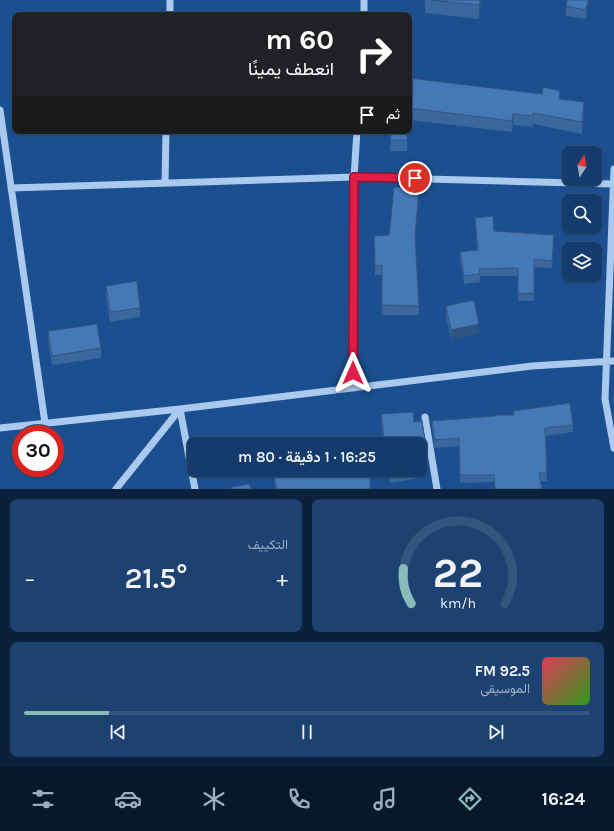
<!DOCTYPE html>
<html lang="ar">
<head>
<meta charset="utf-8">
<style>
	body { margin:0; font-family:Karla,Vazirmatn,sans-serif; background:#1d4271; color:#f1f3f6; direction:rtl; height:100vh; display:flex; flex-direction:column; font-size:15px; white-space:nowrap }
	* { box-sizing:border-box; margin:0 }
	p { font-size:13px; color:#9dadc1 }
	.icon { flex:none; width:22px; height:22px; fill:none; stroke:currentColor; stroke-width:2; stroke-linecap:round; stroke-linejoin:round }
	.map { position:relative; height:489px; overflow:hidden; direction:ltr }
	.drawer { display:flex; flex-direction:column; gap:10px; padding:10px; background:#0b203b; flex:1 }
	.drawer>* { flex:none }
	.hud { position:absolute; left:12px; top:12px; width:400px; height:122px; border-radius:8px; box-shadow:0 1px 3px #0004,0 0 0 1px #33557e; direction:rtl; background:#202124; color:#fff; overflow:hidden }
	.needle { width:26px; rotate:12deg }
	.buttons { position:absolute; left:562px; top:146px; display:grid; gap:8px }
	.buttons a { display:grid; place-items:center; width:40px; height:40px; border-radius:8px; background:#143b6b; box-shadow:0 1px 3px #0004,0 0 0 1px #33557e; font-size:20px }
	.speed { position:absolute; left:12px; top:425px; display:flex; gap:8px; font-size:20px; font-weight:700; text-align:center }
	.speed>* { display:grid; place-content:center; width:52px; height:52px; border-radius:50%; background:#143b6b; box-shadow:0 1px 3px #0004,0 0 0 1px #33557e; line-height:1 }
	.speed .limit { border:6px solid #d22; background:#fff; color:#111 }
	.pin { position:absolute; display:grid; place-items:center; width:34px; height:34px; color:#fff; margin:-17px; border:2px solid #fff; border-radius:50%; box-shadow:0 1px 4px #0007 }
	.me { position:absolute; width:44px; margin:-22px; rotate:0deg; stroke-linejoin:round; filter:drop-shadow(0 0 3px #0008) }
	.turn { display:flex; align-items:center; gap:14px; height:84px; padding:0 12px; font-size:18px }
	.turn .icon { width:52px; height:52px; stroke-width:2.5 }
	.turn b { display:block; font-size:28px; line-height:34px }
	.then { display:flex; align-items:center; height:38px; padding:0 12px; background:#0003; gap:8px; font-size:15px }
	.big { font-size:30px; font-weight:600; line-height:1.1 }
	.drawer .widget { flex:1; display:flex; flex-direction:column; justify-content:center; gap:6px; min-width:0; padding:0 14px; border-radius:8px; background:#1d4271 }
	.drawer .dial { align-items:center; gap:0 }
	.dial svg { height:104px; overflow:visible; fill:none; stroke:#33557e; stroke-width:7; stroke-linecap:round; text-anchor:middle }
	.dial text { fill:#f1f3f6; stroke:none }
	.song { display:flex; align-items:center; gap:12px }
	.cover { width:48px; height:48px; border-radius:6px; background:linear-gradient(135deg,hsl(350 70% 55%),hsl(110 70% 35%)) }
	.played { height:4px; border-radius:2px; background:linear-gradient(90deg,#8bbbb9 15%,#33557e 15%) }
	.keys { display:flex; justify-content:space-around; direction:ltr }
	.heat { display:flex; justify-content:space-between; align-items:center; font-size:22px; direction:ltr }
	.drawer .tiles { flex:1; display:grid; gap:10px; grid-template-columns:1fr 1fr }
	.widget:last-child { grid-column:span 2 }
	.trip { position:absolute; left:187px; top:437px; width:240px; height:40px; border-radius:8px; background:#143b6b; box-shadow:0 1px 3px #0004,0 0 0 1px #33557e; font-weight:600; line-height:40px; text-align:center; direction:rtl }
	.menu { display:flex; height:64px; justify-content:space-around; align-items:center; background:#08182b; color:#9dadc1 }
	.menu .icon { width:28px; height:28px }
	.menu .on { color:#8bbbb9 }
	.menu b { font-size:18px; color:#f1f3f6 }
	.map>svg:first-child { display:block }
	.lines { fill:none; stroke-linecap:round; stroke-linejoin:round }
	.minor { stroke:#a9c9ee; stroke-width:7 }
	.wall { fill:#3a679d }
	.shaded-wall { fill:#305480 }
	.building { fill:#4478b7; stroke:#305480 }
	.route-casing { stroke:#92132f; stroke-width:10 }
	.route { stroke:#e11d48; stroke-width:7 }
</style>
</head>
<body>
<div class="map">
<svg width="614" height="489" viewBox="0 0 614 489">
	<rect width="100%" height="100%" fill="#1b4f8f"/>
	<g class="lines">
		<!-- minor -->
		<path class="minor" d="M170,15V0
			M364,15V0
			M0,110L45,423
			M614,169L605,399L614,448
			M165,183L166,131
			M11,188L354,177L613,184
			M353,388L354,177L357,131
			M425,417L437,489
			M0,428L180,409L532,366L614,361
			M116,489L180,409L195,489"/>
	</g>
	<!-- wall -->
	<path class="wall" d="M425,0H481L479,19L425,13Z
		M589,0L586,19L566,16V6Z
		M409,78L560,99L584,113L582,134L533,124V127L513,125L512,132L409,120Z
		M61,131H89L88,133Z
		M391,131H407V151H390Z
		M419,198L415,242L419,315H382V275H375L374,236L389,235Z
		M475,218L494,231L554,242L552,268L534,267V301H518V276H480V282L464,284L460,260V252L477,250Z
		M106,286L140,308V317L110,322L106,296Z
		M446,306L479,333L451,339L446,316Z
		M48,331L101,348V358L52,365L48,341Z
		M513,411L573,425V432L545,436L547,481H541L542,489H494V482L460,483L459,446L435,448L432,429V421L513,415Z
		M381,414L414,422L425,440V449L420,450V444H384L381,423Z
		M420,460L421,469V478L390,483L388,470H420Z
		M273,470H332V473L370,485V489H275Z"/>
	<!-- shaded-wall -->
	<path class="shaded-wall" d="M480,0H481L479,19V5Z
		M588,0H589L586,19V10Z
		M584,102V113L582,134V122Z
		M513,114V125L512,132V121Z
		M419,189V198L415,246V236Z
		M479,324V333L451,339V330Z"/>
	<!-- building -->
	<path class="building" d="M430,0H480L479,5Z
		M567,0H588L586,10L566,6Z
		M409,78L542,94L543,87L560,91L559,99L584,102L582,122L533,113V116L513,114L512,121L409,108Z
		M391,131H407V140H390Z
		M394,187L419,189L415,236L419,306L382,305V265L375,266L374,236L389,235Z
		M493,216L494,231L554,235L552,261L534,259V293L518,294V268L479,269L480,274L464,276L460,252L478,250L475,218Z
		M137,281L140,308L110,312L106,286Z
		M474,300L479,324L451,330L446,306Z
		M97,324L101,348L52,356L48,331Z
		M570,403L573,425L545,428L547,473H539L542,489H495L494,475H460L459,438L435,440L432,421L495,416L496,415H514L513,411Z
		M413,412L414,422L422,421L425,440L417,441L418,444H385L381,414Z
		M315,437L335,439L334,444H314Z
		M420,460L421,469L420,470Z
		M274,470H332L331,473L370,477V489H276Z
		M389,470H417L390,474Z
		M250,484L251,489H232L231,487Z"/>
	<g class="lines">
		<defs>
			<path id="route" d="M353,373L354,177L415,178"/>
		</defs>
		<!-- route casing -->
		<use href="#route" class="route-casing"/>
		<!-- route -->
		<use href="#route" class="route"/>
	</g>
</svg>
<div class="buttons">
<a><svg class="needle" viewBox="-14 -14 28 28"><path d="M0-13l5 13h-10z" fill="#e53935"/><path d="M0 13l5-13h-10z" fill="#9dadc1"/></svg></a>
<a><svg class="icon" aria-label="search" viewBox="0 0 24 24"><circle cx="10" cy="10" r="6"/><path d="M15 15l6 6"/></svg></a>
<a><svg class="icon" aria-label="layers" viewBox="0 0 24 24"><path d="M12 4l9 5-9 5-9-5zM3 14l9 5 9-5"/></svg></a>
</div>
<div class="speed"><div class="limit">30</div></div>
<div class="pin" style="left:415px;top:178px;background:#d93025"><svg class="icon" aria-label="arrive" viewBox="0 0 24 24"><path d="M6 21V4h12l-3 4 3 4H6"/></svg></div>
<svg class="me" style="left:353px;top:373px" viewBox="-20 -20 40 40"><path d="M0-17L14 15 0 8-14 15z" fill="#e11d48" stroke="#fff" stroke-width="4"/></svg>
<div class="trip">16:25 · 1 دقيقة · 80 m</div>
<div class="hud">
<div class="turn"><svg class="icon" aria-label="right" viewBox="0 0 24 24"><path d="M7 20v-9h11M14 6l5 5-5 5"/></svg><div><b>60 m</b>انعطف يمينًا</div></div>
<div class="then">ثم<svg class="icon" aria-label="arrive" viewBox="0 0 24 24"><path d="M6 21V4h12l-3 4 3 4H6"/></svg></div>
</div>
</div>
<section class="drawer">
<div class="tiles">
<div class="widget dial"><svg viewBox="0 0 100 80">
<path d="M14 69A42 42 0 1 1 86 69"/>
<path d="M14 69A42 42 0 0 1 8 42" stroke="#8bbbb9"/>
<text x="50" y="56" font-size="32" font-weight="700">22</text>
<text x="50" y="72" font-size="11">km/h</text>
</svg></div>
<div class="widget"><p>التكييف</p>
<div class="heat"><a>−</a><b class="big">21.5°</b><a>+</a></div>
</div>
<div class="widget">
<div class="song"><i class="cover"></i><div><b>92.5 FM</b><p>الموسيقى</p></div></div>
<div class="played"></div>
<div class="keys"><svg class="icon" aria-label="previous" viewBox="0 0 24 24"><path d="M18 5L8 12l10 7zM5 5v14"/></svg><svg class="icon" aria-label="pause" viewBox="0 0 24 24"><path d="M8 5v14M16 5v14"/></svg><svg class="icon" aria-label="next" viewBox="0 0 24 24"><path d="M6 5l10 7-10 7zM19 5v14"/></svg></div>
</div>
</div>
</section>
<nav class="menu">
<b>16:24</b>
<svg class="icon on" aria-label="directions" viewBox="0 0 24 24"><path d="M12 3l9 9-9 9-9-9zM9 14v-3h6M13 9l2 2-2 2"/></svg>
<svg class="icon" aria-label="music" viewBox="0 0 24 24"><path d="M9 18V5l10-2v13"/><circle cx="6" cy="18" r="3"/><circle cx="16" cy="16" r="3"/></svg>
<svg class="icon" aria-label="phone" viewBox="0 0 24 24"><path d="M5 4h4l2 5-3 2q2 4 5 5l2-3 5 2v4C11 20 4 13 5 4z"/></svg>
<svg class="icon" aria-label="climate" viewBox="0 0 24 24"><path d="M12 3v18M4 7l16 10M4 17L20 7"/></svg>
<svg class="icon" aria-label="car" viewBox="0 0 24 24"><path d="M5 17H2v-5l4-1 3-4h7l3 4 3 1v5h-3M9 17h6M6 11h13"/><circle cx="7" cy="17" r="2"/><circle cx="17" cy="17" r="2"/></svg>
<svg class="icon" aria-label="filters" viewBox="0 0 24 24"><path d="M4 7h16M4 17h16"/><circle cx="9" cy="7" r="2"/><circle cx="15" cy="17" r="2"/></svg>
</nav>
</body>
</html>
